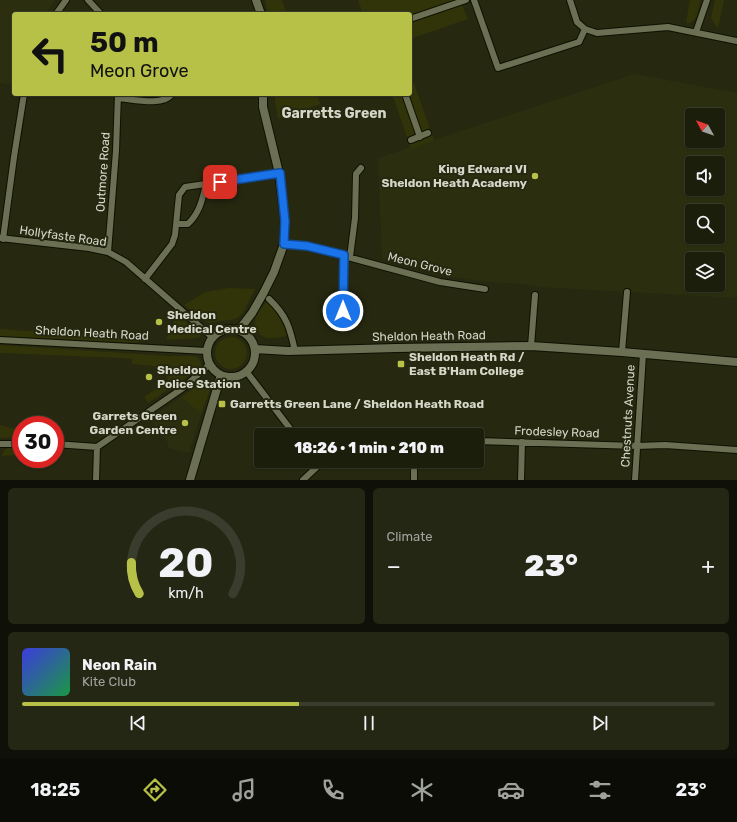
<!DOCTYPE html>
<html lang="en">
<head>
<meta charset="utf-8">
<style>
	body { margin:0; font-family:Rubik,sans-serif; background:#252715; color:#f1f3f6; height:100vh; display:flex; flex-direction:column; font-size:15px; white-space:nowrap }
	* { box-sizing:border-box; margin:0 }
	p { font-size:13px; color:#a0a29d }
	.icon { flex:none; width:22px; height:22px; fill:none; stroke:currentColor; stroke-width:2; stroke-linecap:round; stroke-linejoin:round }
	.map { position:relative; height:480px; overflow:hidden }
	.sheet { display:flex; flex-direction:column; gap:8px; padding:8px; background:#0f1007; flex:1 }
	.sheet>* { flex:none }
	.banner { position:absolute; left:12px; top:12px; width:400px; height:84px; border-radius:4px; box-shadow:0 1px 3px #0004,0 0 0 1px #3a3c2d; background:#b7c148; color:#111; overflow:hidden }
	.needle { width:26px; rotate:310deg }
	.fabs { position:absolute; left:685px; top:108px; display:grid; gap:8px }
	.fabs a { display:grid; place-items:center; width:40px; height:40px; border-radius:4px; background:#1c1e0c; box-shadow:0 1px 3px #0004,0 0 0 1px #3a3c2d; font-size:20px }
	.speed { position:absolute; left:12px; top:416px; display:flex; gap:8px; font-size:20px; font-weight:700; text-align:center }
	.speed>* { display:grid; place-content:center; width:52px; height:52px; border-radius:50%; background:#1c1e0c; box-shadow:0 1px 3px #0004,0 0 0 1px #3a3c2d; line-height:1 }
	.speed .limit { border:6px solid #d22; background:#fff; color:#111 }
	.pin { position:absolute; display:grid; place-items:center; width:34px; height:34px; color:#fff; margin:-17px; border-radius:8px; box-shadow:0 2px 6px #0006 }
	.me { position:absolute; width:44px; margin:-22px; rotate:0deg; stroke-linejoin:round; filter:drop-shadow(0 0 3px #0008) }
	.turn { display:flex; align-items:center; gap:14px; height:84px; padding:0 12px; font-size:18px }
	.turn .icon { width:52px; height:52px; stroke-width:2.5 }
	.turn b { display:block; font-size:28px; line-height:34px }
	.big { font-size:30px; font-weight:800; line-height:1.1 }
	.sheet .tile { flex:1; display:flex; flex-direction:column; justify-content:center; gap:6px; min-width:0; padding:0 14px; border-radius:6px; background:#252715 }
	.sheet .dial { align-items:center; gap:0 }
	.dial svg { height:104px; overflow:visible; fill:none; stroke:#3a3c2d; stroke-width:7; stroke-linecap:round; text-anchor:middle }
	.dial text { fill:#f1f3f6; stroke:none }
	.song { display:flex; align-items:center; gap:12px }
	.cover { width:48px; height:48px; border-radius:6px; background:linear-gradient(135deg,hsl(240 70% 55%),hsl(140 70% 35%)) }
	.played { height:4px; border-radius:2px; background:linear-gradient(90deg,#b7c148 40%,#3a3c2d 40%) }
	.keys { display:flex; justify-content:space-around; direction:ltr }
	.heat { display:flex; justify-content:space-between; align-items:center; font-size:22px; direction:ltr }
	.sheet .tiles { flex:1; display:grid; gap:8px; grid-template-columns:1fr 1fr }
	.tile:last-child { grid-column:span 2 }
	.trip { position:absolute; left:254px; top:428px; width:230px; height:40px; border-radius:4px; background:#1c1e0c; box-shadow:0 1px 3px #0004,0 0 0 1px #3a3c2d; font-weight:800; line-height:40px; text-align:center }
	.dock { display:flex; height:64px; justify-content:space-around; align-items:center; background:#0b0c05; color:#a0a29d }
	.dock .icon { width:28px; height:28px }
	.dock .active { color:#b7c148 }
	.dock b { font-size:18px; color:#f1f3f6 }
	.map>svg:first-child { display:block }
	.built { fill:#2c2f0f; fill-rule:evenodd }
	.green { fill:#313409 }
	.lines { fill:none; stroke-linecap:round; stroke-linejoin:round }
	.minor-casing { stroke:#0f1100; stroke-width:8 }
	.tertiary-casing { stroke:#0f1100; stroke-width:10 }
	.minor { stroke:#6b6f54; stroke-width:6 }
	.tertiary { stroke:#6b6f54; stroke-width:8 }
	.route-casing { stroke:#114b97; stroke-width:10 }
	.route { stroke:#1a73e8; stroke-width:7 }
	.poi-dot { fill:#b7c148; stroke:#262810; stroke-width:1.5 }
	.labels { text-anchor:middle; dominant-baseline:central; stroke-width:4; stroke-linejoin:round; paint-order:stroke }
	.poi-label { font-size:12px; font-weight:bold; fill:#d5d8c9; stroke:#262810; text-anchor:start }
	.street-label { font-size:12px; fill:#d5d8c9; stroke:#262810 }
	.quarter-label { font-size:14px; font-weight:bold; fill:#d5d8c9; stroke:#262810 }
</style>
</head>
<body>
<div class="map">
<svg width="737" height="480" viewBox="0 0 737 480">
	<rect width="100%" height="100%" fill="#262810"/>
	<!-- built -->
	<path class="built" d="M0,0H55L45,14H14V85L0,83Z
		M635,74L737,93V298L540,287L527,284L489,282L453,277L382,258L378,158ZM692,115H718V141H692ZM692,163H718V189H692ZM692,211H718V237H692ZM692,259H718V285H692Z
		M181,397L201,414L189,453L169,448L167,441L149,419Z"/>
	<!-- green -->
	<path class="green" d="M265,0H282L287,14H268Z
		M358,0H460L468,19L410,39V14H363Z
		M690,0H700L697,16L690,23H686Z
		M715,0H724L718,29L711,18Z
		M410,72L434,140L411,149L392,94H410Z
		M118,94H172L160,102L118,98Z
		M274,94H317L320,104L278,119Z
		M229,288L255,289L243,313L236,319L208,323L184,305L205,292Z
		M267,301C277,312 283,321 287,336C282,337 277,338 271,338C268,339 262,337 260,334C248,322 259,311 267,301Z
		M177,314L200,334V337L198,338L166,340Z
		M0,329L140,339L138,343L0,336Z
		M215 353a16 16 0 1 1 32 0a16 16 0 1 1-32 0Z
		M0,345L170,356H196L200,360L202,366L199,369L148,403L144,397L168,381L164,367L132,364V359L121,358L0,353Z
		M208,379L212,385L201,414L181,397Z
		M0,425L21,431V437L0,438Z
		M10,448H21V455L1,456L5,449Z"/>
	<g class="lines">
		<defs>
			<path id="minor" d="M88,0L101,14
				M474,0L498,68L579,42L585,29
				M570,0L577,22L585,29L597,33L668,27L737,41
				M56,14L66,0
				M410,19L466,0
				M696,32L707,0
				M405,94L420,137
				M118,98C132,99 163,107 172,94
				M411,140L428,133
				M176,224H188C200,212 202,200 206,185
				M0,238L89,248L108,252L126,262L212,337
				M3,239L14,157L24,94
				M284,244L307,246L440,282L485,289
				M108,252L116,151L118,94
				M350,257L355,218L356,174L361,168
				M145,279L172,244L175,235L179,195L185,187L279,173
				M269,299C287,316 290,328 295,351
				M343,311V255
				M0,340L207,351
				M531,346L535,295
				M622,352L627,292
				M246,371L295,435
				M477,441L637,446L665,445L737,450
				M0,444H21
				M55,444L97,447L183,388L210,364
				M96,480L97,447
				M303,480L319,465L326,461
				M414,480V461
				M521,480L522,442
				M635,480L643,354"/>
			<path id="tertiary" d="M256,0L261,14
				M207 353a24 24 0 1 1 48 0a24 24 0 1 1-48 0Z
				M239,330L252,313L264,292L274,272L284,244L285,221L279,173L263,107V94
				M255,349L288,351L396,348L531,346L622,352L737,362
				M190,480L221,375"/>
		</defs>
		<!-- minor casing -->
		<use href="#minor" class="minor-casing"/>
		<!-- tertiary casing -->
		<use href="#tertiary" class="tertiary-casing"/>
		<!-- minor -->
		<use href="#minor" class="minor"/>
		<!-- tertiary -->
		<use href="#tertiary" class="tertiary"/>
	</g>
	<g class="lines">
		<defs>
			<path id="route" d="M220,182L280,173L285,221L284,244L307,246L344,255L343,311"/>
		</defs>
		<!-- route casing -->
		<use href="#route" class="route-casing"/>
		<!-- route -->
		<use href="#route" class="route"/>
	</g>
	<!-- markers -->
	<g class="poi-dot">
		<circle cx="535" cy="176" r="4"/>
		<circle cx="159" cy="322" r="4"/>
		<rect x="397" y="360" width="8" height="8" rx="2"/>
		<circle cx="149" cy="377" r="4"/>
		<rect x="218" y="400" width="8" height="8" rx="2"/>
		<circle cx="185" cy="423" r="4"/>
	</g>
	<g class="labels">
		<!-- poi labels -->
		<g class="poi-label">
			<text x="527" y="169" text-anchor="end">King Edward VI<tspan x="527" dy="14">Sheldon Heath Academy</tspan></text>
			<text x="167" y="315">Sheldon<tspan x="167" dy="14">Medical Centre</tspan></text>
			<text x="409" y="357">Sheldon Heath Rd /<tspan x="409" dy="14">East B'Ham College</tspan></text>
			<text x="157" y="370">Sheldon<tspan x="157" dy="14">Police Station</tspan></text>
			<text x="230" y="404">Garretts Green Lane / Sheldon Heath Road</text>
			<text x="177" y="416" text-anchor="end">Garrets Green<tspan x="177" dy="14">Garden Centre</tspan></text>
		</g>
		<!-- street labels -->
		<g class="street-label">
			<text transform="translate(103 172) rotate(-86)">Outmore Road</text>
			<text transform="translate(63 236) rotate(8)">Hollyfaste Road</text>
			<text transform="translate(420 264) rotate(14)">Meon Grove</text>
			<text transform="translate(92 333) rotate(3)">Sheldon Heath Road</text>
			<text transform="translate(429 336) rotate(-1)">Sheldon Heath Road</text>
			<text transform="translate(628 416) rotate(-87)">Chestnuts Avenue</text>
			<text transform="translate(557 432) rotate(2)">Frodesley Road</text>
		</g>
		<!-- quarter labels -->
		<g class="quarter-label">
			<text x="334" y="113">Garretts Green</text>
		</g>
	</g>
</svg>
<div class="fabs">
<a><svg class="needle" viewBox="-14 -14 28 28"><path d="M0-13l5 13h-10z" fill="#e53935"/><path d="M0 13l5-13h-10z" fill="#a0a29d"/></svg></a>
<a><svg class="icon" aria-label="sound" viewBox="0 0 24 24"><path d="M4 9h4l5-4v14l-5-4H4zM17 9q2 3 0 6"/></svg></a>
<a><svg class="icon" aria-label="search" viewBox="0 0 24 24"><circle cx="10" cy="10" r="6"/><path d="M15 15l6 6"/></svg></a>
<a><svg class="icon" aria-label="layers" viewBox="0 0 24 24"><path d="M12 4l9 5-9 5-9-5zM3 14l9 5 9-5"/></svg></a>
</div>
<div class="speed"><div class="limit">30</div></div>
<div class="pin" style="left:220px;top:182px;background:#d93025"><svg class="icon" aria-label="arrive" viewBox="0 0 24 24"><path d="M6 21V4h12l-3 4 3 4H6"/></svg></div>
<svg class="me" style="left:343px;top:311px" viewBox="-20 -20 40 40"><circle r="17" fill="#1a73e8" stroke="#fff" stroke-width="3"/><path d="M0-11L8 9 0 5-8 9z" fill="#fff"/></svg>
<div class="trip">18:26 · 1 min · 210 m</div>
<div class="banner">
<div class="turn"><svg class="icon" aria-label="left" viewBox="0 0 24 24"><path d="M17 20v-9H6M10 6l-5 5 5 5"/></svg><div><b>50 m</b>Meon Grove</div></div>
</div>
</div>
<section class="sheet">
<div class="tiles">
<div class="tile dial"><svg viewBox="0 0 100 80">
<path d="M14 69A42 42 0 1 1 86 69"/>
<path d="M14 69A42 42 0 0 1 8 45" stroke="#b7c148"/>
<text x="50" y="56" font-size="32" font-weight="700">20</text>
<text x="50" y="72" font-size="11">km/h</text>
</svg></div>
<div class="tile"><p>Climate</p>
<div class="heat"><a>−</a><b class="big">23°</b><a>+</a></div>
</div>
<div class="tile">
<div class="song"><i class="cover"></i><div><b>Neon Rain</b><p>Kite Club</p></div></div>
<div class="played"></div>
<div class="keys"><svg class="icon" aria-label="previous" viewBox="0 0 24 24"><path d="M18 5L8 12l10 7zM5 5v14"/></svg><svg class="icon" aria-label="pause" viewBox="0 0 24 24"><path d="M8 5v14M16 5v14"/></svg><svg class="icon" aria-label="next" viewBox="0 0 24 24"><path d="M6 5l10 7-10 7zM19 5v14"/></svg></div>
</div>
</div>
</section>
<nav class="dock">
<b>18:25</b>
<svg class="icon active" aria-label="directions" viewBox="0 0 24 24"><path d="M12 3l9 9-9 9-9-9zM9 14v-3h6M13 9l2 2-2 2"/></svg>
<svg class="icon" aria-label="music" viewBox="0 0 24 24"><path d="M9 18V5l10-2v13"/><circle cx="6" cy="18" r="3"/><circle cx="16" cy="16" r="3"/></svg>
<svg class="icon" aria-label="phone" viewBox="0 0 24 24"><path d="M5 4h4l2 5-3 2q2 4 5 5l2-3 5 2v4C11 20 4 13 5 4z"/></svg>
<svg class="icon" aria-label="climate" viewBox="0 0 24 24"><path d="M12 3v18M4 7l16 10M4 17L20 7"/></svg>
<svg class="icon" aria-label="car" viewBox="0 0 24 24"><path d="M5 17H2v-5l4-1 3-4h7l3 4 3 1v5h-3M9 17h6M6 11h13"/><circle cx="7" cy="17" r="2"/><circle cx="17" cy="17" r="2"/></svg>
<svg class="icon" aria-label="filters" viewBox="0 0 24 24"><path d="M4 7h16M4 17h16"/><circle cx="9" cy="7" r="2"/><circle cx="15" cy="17" r="2"/></svg>
<b>23°</b>
</nav>
</body>
</html>
